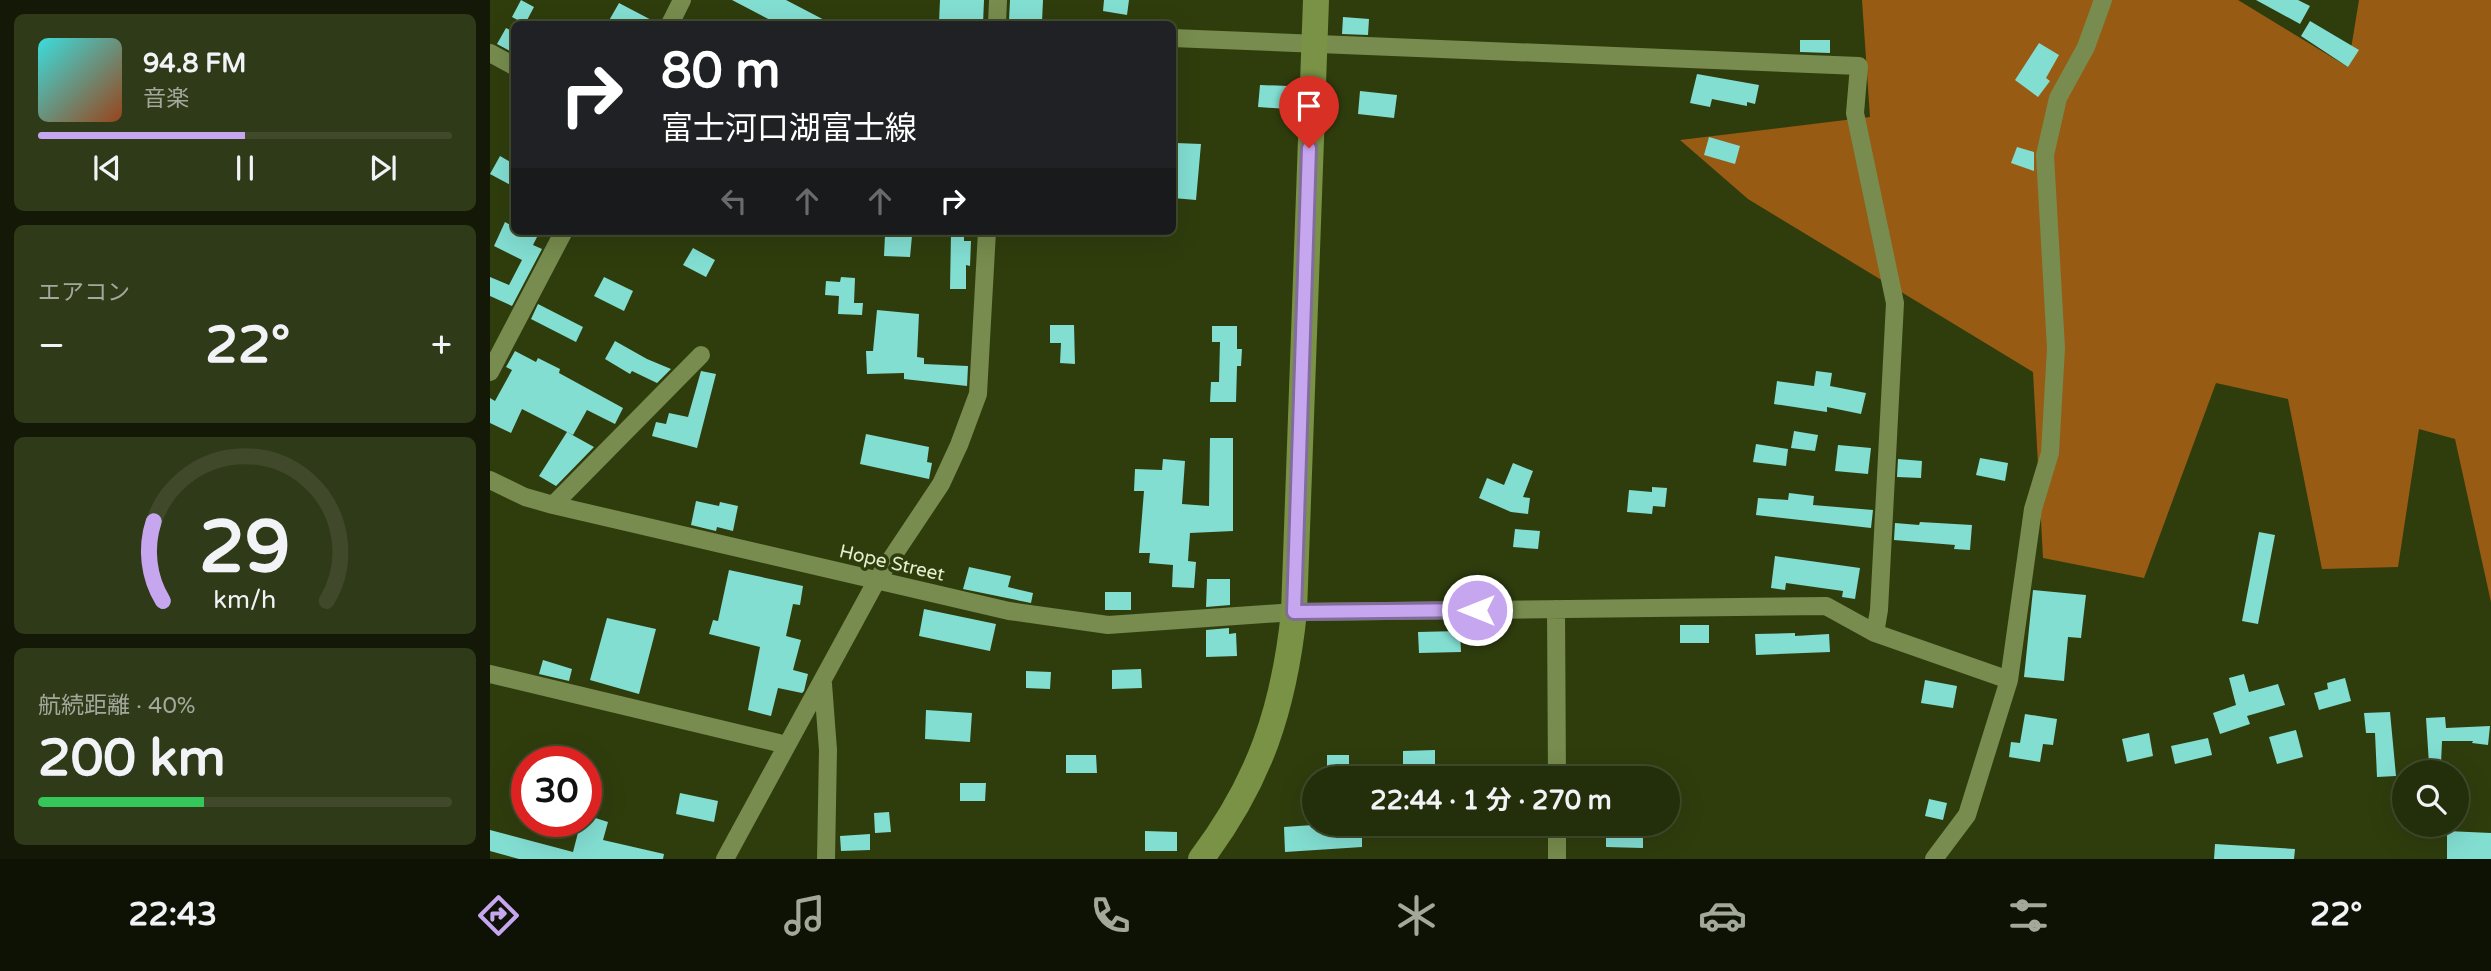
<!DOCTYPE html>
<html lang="ja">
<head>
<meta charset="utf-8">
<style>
	body { margin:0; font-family:"Varela Round","Noto Sans JP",sans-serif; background:#2f3a18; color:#f1f3f6; height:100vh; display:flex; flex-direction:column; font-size:26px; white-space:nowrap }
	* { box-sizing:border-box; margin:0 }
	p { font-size:23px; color:#a3a89c }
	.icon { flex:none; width:38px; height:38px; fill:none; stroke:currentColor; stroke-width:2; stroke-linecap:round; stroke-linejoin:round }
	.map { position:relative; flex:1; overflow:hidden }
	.panel { display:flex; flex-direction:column; gap:14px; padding:14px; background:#131906; width:490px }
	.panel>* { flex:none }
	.hud { position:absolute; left:21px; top:21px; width:665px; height:214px; border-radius:10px; box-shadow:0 7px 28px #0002,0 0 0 2px #404a2b; background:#202124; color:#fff; overflow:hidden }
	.buttons { position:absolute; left:1902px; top:760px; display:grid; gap:14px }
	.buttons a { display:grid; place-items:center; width:77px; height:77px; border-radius:50%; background:#232e0a; box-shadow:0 7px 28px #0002,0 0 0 2px #404a2b; font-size:35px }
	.speed { position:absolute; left:21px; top:746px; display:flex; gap:14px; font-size:35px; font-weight:700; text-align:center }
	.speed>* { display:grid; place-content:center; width:91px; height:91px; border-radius:50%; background:#232e0a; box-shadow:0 7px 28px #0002,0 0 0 2px #404a2b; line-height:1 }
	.speed .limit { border:10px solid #d22; background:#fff; color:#111 }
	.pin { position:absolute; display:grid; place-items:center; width:60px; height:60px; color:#fff; margin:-72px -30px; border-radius:50% 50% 50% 0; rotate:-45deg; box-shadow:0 0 7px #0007 }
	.pin .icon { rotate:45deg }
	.me { position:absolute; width:77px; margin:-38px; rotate:270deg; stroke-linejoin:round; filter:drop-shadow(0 0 5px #0008) }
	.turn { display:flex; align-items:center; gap:24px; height:147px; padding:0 35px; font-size:32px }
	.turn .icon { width:91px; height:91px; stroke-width:2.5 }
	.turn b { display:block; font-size:49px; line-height:60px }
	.lanes { display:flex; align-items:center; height:66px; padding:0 35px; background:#0003; justify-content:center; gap:35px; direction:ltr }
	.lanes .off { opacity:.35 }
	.big { font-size:52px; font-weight:700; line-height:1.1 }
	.panel .tile { flex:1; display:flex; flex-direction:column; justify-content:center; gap:10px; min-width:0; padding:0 24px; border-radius:10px; background:#2f3a18 }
	.panel .dial { align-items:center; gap:0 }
	.dial svg { height:182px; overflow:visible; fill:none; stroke:#404a2b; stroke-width:7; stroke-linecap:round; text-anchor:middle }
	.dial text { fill:#f1f3f6; stroke:none }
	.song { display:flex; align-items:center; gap:21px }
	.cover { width:84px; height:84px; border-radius:10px; background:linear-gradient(135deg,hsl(180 70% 55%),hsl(20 70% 35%)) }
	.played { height:7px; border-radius:4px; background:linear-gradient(90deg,#c7a6f0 50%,#404a2b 50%) }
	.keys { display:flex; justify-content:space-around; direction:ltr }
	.heat { display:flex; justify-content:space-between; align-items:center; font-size:38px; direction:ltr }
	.charge { height:10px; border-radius:5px; background:linear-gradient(90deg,#34c759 40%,#404a2b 0) }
	.trip { position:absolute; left:812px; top:766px; width:378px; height:70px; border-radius:35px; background:#232e0a; box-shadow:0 7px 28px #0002,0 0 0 2px #404a2b; font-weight:700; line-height:70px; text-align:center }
	.dock { display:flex; height:112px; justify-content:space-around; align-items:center; background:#0e1204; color:#a3a89c }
	.dock .icon { width:49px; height:49px }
	.dock .on { color:#c7a6f0 }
	.dock b { font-size:32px; color:#f1f3f6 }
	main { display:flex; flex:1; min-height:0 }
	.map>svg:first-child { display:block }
	.forest { fill:#975b13 }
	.building { fill:#83ded2 }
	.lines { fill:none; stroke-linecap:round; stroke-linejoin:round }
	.street { stroke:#778c4e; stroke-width:18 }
	.secondary { stroke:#799245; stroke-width:26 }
	.route-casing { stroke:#816c9c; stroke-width:18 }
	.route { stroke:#c7a6f0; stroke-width:12 }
	.labels { text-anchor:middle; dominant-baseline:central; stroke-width:7; stroke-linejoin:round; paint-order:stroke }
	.street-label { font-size:19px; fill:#e4f1d0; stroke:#2f3d0d }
</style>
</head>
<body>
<main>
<section class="panel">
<div class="tile">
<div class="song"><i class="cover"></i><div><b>94.8 FM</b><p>音楽</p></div></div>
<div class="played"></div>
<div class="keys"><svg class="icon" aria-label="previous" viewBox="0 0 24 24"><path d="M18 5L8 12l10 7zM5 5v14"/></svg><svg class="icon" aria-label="pause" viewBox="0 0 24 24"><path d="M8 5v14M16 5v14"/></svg><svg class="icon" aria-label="next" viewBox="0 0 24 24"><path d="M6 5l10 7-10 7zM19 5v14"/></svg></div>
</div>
<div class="tile"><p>エアコン</p>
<div class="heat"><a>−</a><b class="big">22°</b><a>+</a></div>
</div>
<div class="tile dial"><svg viewBox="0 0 100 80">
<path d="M14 69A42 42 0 1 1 86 69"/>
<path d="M14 69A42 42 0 0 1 10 34" stroke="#c7a6f0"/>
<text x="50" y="56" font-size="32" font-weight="700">29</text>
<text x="50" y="72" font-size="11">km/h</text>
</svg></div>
<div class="tile"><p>航続距離 · 40%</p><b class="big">200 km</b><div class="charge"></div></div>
</section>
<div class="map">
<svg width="2001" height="859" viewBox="0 0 2001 859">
	<rect width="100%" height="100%" fill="#2f3d0d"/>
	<!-- forest -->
	<path class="forest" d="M1372,0H1748L1858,67L1869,0H2001V602L1965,439L1929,429L1908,567L1832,569L1798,399L1726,383L1654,578L1553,558L1543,372L1258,199L1190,140L1380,117Z"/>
	<!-- building -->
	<path class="building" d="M31,0L44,7L35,24L22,17Z
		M242,0H296L342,24H288Z
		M450,0H494L493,24L449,23Z
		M520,0H553L552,22L519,21Z
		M614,0H639L637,15L613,11Z
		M1766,0H1808L1820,6L1810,24Z
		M129,3L169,24H117Z
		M853,17L879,19L878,35L852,34Z
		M1820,21L1869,50L1858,67L1811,36Z
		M16,28L24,32V53L7,44Z
		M1310,40H1340V53L1310,52Z
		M1549,43L1569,55L1556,78L1560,81L1548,97L1525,80Z
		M1207,74L1269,85L1265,104L1257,102V106L1222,99L1220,107L1200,103Z
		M770,85L798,86L797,109L768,107Z
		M870,91L907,95L904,118L868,114Z
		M1219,137L1250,146L1245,164L1214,155Z
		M686,143L711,144L706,200L683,198Z
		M1527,147L1544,152V171L1521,163Z
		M10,156L24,164V187L0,174Z
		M15,222L24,227V231L47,237L43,245L52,249L22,306L0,296V277L19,285L32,260L4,246Z
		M461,234L474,235V241H481L480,266L476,265V289H460Z
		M395,235L422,236L420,257L394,256Z
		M203,248L225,260L216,277L193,265Z
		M114,277L143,291L134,311L104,296Z
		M351,277L365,278L364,303H373L372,315L348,314L349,296L335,295L336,281L350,282Z
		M48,304L93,327L86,342L41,319Z
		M387,310L429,314L427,357L434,358V364L478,366L477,386L414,379V373L377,374L376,351H383Z
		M560,325H584L585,364L570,363L571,343H560Z
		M722,326H747V349H752L751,366H747L746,402H720L721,382H729L730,342H722Z
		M125,341L157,359L181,369L167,383L142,371L140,374L115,359Z
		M25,351L46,362L48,358L70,369L69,373L133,408L125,424L97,410L83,435L32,409L21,433L0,423V398L5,401L22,370L16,367Z
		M211,371L226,374L207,448L162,436L166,422L176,424L179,413L198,417Z
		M1326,371L1342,373L1340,386L1376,393L1371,414L1337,407V412L1284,404L1287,381L1324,386Z
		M1304,431L1328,435L1325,451L1301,448Z
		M77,432L104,447L66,486L49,476Z
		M376,434L439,447L437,462L442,463L439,479L370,464Z
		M720,438H743V531L700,533L698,561L706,562L704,588L682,587L683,565L659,563L660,553H649L654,491H644L645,469L672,470L673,459L695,461L692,504L719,506Z
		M1266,444L1298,449L1296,466L1263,462Z
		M1348,445L1381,448L1378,474L1345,471Z
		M1490,458L1518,463L1515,481L1486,475Z
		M1408,459L1432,461L1431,478L1407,477Z
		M1023,463L1043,471L1033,497L1040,498L1038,514L1021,512L989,498L997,478L1014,485Z
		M1162,487L1177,488L1175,507L1163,506L1162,514L1137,512L1139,490L1162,492Z
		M1299,493L1324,496L1323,505L1383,510L1381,528L1266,515L1268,498L1298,500Z
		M206,501L229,506L230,502L248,506L243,531L227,527L226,531L201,525Z
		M1430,522L1482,525L1480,550L1464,549L1465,545L1404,540L1405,523L1429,525Z
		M1025,529L1050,531L1048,549L1023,547Z
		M1769,532L1785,535L1768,624L1752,621Z
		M1285,556L1370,568L1365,599L1352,597L1353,591L1296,583L1295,590L1281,588Z
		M479,567L521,576L518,587L543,593L541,603L473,589Z
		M239,570L313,586L310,605L303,604L296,636L311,640L303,670L318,674L314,691L312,693L288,688L281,716L258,710L270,647L219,634L223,620L228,621Z
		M717,579H740V605L716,607Z
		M1543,590L1596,595L1591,638L1578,637L1574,681L1534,677Z
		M615,592H641V610H615Z
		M434,609L506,624L500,651L429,636Z
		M117,618L166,629L149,694L100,680Z
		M1190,625H1219V643H1190Z
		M739,628V634L746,633L747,656L716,657V630Z
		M970,631L971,652L929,653L928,632Z
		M1305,633V636L1339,634L1340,652L1266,655L1265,634Z
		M53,660L82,669L79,681L49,674Z
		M651,669L652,688L622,689V670Z
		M536,671L561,672L560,689L536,688Z
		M1754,674L1759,692L1788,684L1795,705L1757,716L1760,724L1730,734L1723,713L1746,705L1739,678Z
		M1855,678L1861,701L1829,710L1824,693L1838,689L1837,683Z
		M1435,680L1467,686L1463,708L1431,703Z
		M436,710L482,713L480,742L435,739Z
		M1900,712L1906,776L1887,777L1885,733H1876L1874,713Z
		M1535,714L1567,719L1563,745L1553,744L1550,762L1519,757L1521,742L1530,743Z
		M1955,717L1956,728L2000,726L1998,745L1982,743L1983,741H1952L1951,764H1939L1936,718Z
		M1806,730L1813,757L1787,764L1779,737Z
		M1659,733L1663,756L1637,762L1632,739Z
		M1718,738L1722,755L1685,764L1681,746Z
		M945,750V771L913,772V751Z
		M576,755H606L607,773H576Z
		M837,755H859V772L837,773Z
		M25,779L37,782V799L21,794Z
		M470,783H496L495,801H470Z
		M190,793L228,801L224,822L186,814Z
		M1439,799L1457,803L1453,820L1435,816Z
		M399,812L401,832L385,833L384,813Z
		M96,815L118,822L113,840L174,854L173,859H29L0,851V830L83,852L91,821H96Z
		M972,824H1056V835L972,837Z
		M823,825L872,826V847L795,852L794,827Z
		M1116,825H1153V848L1116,847Z
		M655,831L687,832V851H655Z
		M1957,831L2001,833V859H1957Z
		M380,834V850L351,851L350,836Z
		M1725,844L1805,849L1804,859H1724Z"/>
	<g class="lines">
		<!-- street -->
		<path class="street" d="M180,24L192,0
			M507,24L508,0
			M682,38L1369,66L1365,113L1405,303L1389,610L1385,633
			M0,53L24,66
			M0,372L74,231
			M0,480L35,497L63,505L519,611L618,625L804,612L1336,606L1385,633L1519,680
			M63,505L211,355
			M1066,609L1067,779
			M0,674L297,745
			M333,684L338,750L336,859
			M1067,824V859
			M235,859L387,580L451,484L469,445L488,394L497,231
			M1444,859L1477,815L1519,680L1543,509L1560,453L1566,348L1555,155L1568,98L1596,47L1613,0"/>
		<!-- secondary -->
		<path class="secondary" d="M711,859C770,781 794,708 804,612L826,0"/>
	</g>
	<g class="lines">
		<defs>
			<path id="route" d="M819,148L804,612L987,610"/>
		</defs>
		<!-- route casing -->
		<use href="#route" class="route-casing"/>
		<!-- route -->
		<use href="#route" class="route"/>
	</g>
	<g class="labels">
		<!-- street labels -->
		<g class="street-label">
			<text transform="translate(402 563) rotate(13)">Hope Street</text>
		</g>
	</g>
</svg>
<div class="buttons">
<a><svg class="icon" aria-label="search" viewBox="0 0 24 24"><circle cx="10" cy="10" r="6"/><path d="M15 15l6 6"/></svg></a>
</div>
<div class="speed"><div class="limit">30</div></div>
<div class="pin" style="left:819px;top:148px;background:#d93025"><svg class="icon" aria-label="arrive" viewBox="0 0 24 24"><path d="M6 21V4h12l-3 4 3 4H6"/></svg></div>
<svg class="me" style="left:987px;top:610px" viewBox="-20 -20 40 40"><circle r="17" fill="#c7a6f0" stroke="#fff" stroke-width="3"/><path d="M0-11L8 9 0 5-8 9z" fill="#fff"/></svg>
<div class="trip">22:44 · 1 分 · 270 m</div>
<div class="hud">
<div class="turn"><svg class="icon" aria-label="right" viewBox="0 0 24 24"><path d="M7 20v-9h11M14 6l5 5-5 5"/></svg><div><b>80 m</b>富士河口湖富士線</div></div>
<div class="lanes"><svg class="icon off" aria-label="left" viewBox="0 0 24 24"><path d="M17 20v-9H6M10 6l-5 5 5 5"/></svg><svg class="icon off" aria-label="ahead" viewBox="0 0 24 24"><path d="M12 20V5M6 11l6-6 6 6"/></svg><svg class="icon off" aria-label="ahead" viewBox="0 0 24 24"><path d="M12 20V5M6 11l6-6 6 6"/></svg><svg class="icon" aria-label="right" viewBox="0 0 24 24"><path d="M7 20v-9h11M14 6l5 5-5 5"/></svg></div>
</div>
</div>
</main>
<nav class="dock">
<b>22:43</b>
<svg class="icon on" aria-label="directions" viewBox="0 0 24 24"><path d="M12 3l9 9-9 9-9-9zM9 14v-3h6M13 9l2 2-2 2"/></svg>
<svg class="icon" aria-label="music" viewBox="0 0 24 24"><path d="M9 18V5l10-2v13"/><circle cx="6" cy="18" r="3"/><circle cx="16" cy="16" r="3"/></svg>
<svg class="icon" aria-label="phone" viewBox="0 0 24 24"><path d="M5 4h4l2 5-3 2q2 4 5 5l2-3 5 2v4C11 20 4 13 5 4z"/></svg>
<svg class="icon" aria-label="climate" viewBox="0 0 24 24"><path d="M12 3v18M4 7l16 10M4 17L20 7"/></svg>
<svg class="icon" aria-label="car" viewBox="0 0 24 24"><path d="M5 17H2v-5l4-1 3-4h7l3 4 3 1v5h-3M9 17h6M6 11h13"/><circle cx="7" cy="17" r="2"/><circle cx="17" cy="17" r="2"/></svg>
<svg class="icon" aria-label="filters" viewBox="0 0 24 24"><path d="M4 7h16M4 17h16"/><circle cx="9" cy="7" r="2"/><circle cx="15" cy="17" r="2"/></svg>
<b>22°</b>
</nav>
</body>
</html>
